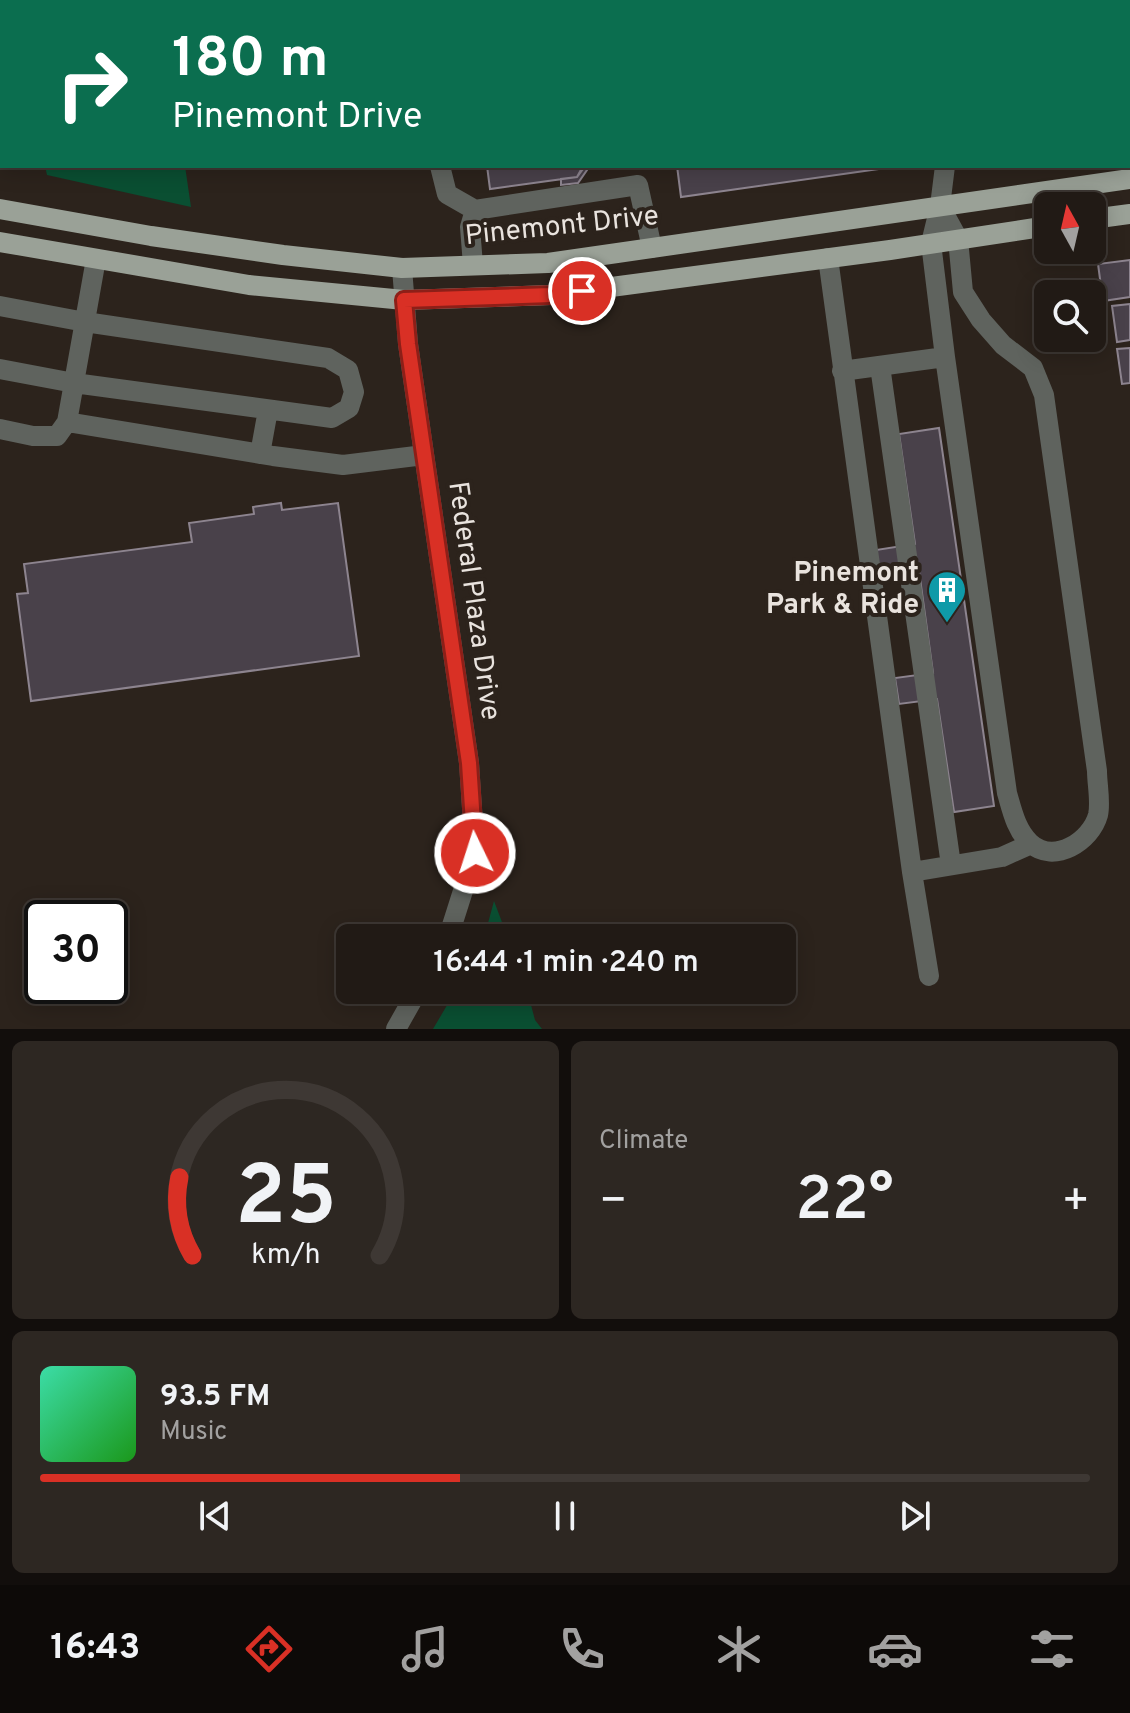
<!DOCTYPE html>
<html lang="en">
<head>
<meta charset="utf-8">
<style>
	body { margin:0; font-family:Overpass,sans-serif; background:#2d2722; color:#f1f3f6; height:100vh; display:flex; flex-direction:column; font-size:30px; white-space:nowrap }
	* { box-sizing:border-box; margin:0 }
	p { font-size:26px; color:#a2a1a0 }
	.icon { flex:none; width:44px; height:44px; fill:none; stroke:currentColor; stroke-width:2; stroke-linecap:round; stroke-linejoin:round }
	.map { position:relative; height:1029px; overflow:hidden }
	.panel { display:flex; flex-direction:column; gap:12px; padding:12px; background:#120e0c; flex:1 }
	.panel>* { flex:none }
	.guide { position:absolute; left:0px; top:0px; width:1130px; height:168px; box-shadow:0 4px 20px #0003,0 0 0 2px #3e3834; background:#0b6e4f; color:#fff; overflow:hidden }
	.needle { width:52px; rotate:352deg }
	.controls { position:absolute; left:1034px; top:192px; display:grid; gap:16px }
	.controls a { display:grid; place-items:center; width:72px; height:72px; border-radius:12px; background:#211a15; box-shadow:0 4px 20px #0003,0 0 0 2px #3e3834; font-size:40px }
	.speed { position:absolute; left:24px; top:900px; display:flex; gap:16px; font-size:40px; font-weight:700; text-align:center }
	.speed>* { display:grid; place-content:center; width:104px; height:104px; border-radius:50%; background:#211a15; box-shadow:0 4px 20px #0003,0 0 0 2px #3e3834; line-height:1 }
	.speed .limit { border:4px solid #111; border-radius:12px; background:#fff; color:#111 }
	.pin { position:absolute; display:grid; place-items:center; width:68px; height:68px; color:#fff; margin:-34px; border:4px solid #fff; border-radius:50%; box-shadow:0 2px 8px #0007 }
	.me { position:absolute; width:88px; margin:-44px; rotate:356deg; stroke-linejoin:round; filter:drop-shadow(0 0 6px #0008) }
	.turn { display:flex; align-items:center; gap:28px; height:168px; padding:0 40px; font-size:36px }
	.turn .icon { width:104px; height:104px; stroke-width:2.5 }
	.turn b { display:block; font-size:56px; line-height:68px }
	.big { font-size:60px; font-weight:600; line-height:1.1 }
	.panel .widget { flex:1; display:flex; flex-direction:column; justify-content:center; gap:12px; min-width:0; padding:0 28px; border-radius:12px; background:#2d2722 }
	.panel .dial { align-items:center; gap:0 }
	.dial svg { height:208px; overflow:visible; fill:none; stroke:#3e3834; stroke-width:7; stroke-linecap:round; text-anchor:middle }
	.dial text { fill:#f1f3f6; stroke:none }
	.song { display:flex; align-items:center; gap:24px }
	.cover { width:96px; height:96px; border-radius:12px; background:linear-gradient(135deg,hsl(160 70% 55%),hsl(120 70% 35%)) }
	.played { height:8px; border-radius:4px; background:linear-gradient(90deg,#d93025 40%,#3e3834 40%) }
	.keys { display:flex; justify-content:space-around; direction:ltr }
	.heat { display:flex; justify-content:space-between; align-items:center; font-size:44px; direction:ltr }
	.panel .tiles { flex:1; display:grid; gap:12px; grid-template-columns:1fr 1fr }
	.widget:last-child { grid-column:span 2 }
	.trip { position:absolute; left:336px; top:924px; width:460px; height:80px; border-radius:12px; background:#211a15; box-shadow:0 4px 20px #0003,0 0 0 2px #3e3834; font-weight:600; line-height:80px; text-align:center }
	.tab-bar { display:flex; height:128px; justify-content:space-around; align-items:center; background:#0d0a08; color:#a2a1a0 }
	.tab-bar .icon { width:56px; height:56px }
	.tab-bar .on { color:#d93025 }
	.tab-bar b { font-size:36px; color:#f1f3f6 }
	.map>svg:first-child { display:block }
	.green { fill:#0a4f32 }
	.building { fill:#49414a; stroke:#8d848f; stroke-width:2 }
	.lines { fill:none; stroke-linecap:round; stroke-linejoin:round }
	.minor { stroke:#5f635e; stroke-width:20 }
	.major { stroke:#9aa197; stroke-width:20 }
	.route-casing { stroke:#8d1f18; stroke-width:20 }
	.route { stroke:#d93025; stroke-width:14 }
	.labels { text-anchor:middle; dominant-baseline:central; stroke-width:8; stroke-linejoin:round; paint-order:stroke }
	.street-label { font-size:28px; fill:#e9e3de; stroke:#2c231c }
	.poi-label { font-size:28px; font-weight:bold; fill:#e9e3de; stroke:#2c231c; text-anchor:end }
</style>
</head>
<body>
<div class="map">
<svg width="1130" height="1029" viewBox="0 0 1130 1029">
	<rect width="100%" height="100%" fill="#2c231c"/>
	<!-- green -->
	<path class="green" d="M45,166H185L191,207L47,175Z
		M494,901L508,938H484Z
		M456,990H527L535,1020L542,1029H433Z"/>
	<!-- building -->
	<path class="building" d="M653,0H846V2H654Z
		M1128,52L1130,65L1128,137Z
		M487,166H583V169L577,177L490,189Z
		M583,166H586L587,170L578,183L561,185V179L577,177Z
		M677,166H900L681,197Z
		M1130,260V297L1103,301L1098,264Z
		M1130,304V340L1117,342L1112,306Z
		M1130,348V383L1122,384L1117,349Z
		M939,428L994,806L954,812L937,699L899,704L895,678L933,673L919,571L880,576L876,550L915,544L899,434Z
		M281,503L282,510L338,503L359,656L31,701L17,594L28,593L24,564L192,542L189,523L254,514L253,507Z"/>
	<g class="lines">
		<!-- minor -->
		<path class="minor" d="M948,0L949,2
			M1015,2L1027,0
			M440,166L447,194L475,210
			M940,206L958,239L963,292L981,320L1003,345L1033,368L1044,395L1097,771C1097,784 1101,802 1098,815C1091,841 1054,865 1030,843C1016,830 1012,810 1007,793L945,357L931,243L940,206L945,166
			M828,258L912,872L929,976
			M473,265L470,227L475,210L638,185L652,248
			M402,268L408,344L469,763L475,853L448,938
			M0,306L85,322L328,358L348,370L354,392L349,408L332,418L74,383L0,369
			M880,366L951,865
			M842,371L945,357
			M67,422L273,456L343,465L424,455
			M0,429L33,436H57L67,422L96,259
			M260,454L268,410
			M912,872L1002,857L1031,844
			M396,1029L418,990"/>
		<!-- major -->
		<path class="major" d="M0,209L151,236L283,255L402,268L548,263L1130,179
			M1092,219L1130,214
			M0,242L249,285L404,300L551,295L890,250L1048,226"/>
	</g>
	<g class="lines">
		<defs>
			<path id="route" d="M475,853L469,763L408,344L404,300L551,295L582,291"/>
		</defs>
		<!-- route casing -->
		<use href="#route" class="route-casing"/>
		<!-- route -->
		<use href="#route" class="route"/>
	</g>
	<!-- icons -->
	<defs>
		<symbol id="building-pin" viewBox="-11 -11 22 30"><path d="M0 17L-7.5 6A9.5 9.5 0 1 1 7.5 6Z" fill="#0f9aa8" stroke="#2c231c"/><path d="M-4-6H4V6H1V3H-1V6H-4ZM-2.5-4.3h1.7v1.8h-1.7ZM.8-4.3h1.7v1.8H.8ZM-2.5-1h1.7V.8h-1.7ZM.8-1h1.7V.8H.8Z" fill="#fff"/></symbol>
	</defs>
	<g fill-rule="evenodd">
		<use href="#building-pin" x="925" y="568" width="44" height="60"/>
	</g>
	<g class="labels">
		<!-- street labels -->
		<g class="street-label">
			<text transform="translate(562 227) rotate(-6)">Pinemont Drive</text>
			<text transform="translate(473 601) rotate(82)">Federal Plaza Drive</text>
		</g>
		<!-- poi labels -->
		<g class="poi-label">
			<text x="919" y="574">Pinemont<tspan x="919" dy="32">Park &amp; Ride</tspan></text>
		</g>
	</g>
</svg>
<div class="controls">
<a><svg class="needle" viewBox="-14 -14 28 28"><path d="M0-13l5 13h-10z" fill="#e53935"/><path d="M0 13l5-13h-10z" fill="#a2a1a0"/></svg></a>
<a><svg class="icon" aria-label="search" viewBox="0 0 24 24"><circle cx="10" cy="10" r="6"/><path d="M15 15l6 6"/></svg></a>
</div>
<div class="speed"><div class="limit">30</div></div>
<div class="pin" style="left:582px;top:291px;background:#d93025"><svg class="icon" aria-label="arrive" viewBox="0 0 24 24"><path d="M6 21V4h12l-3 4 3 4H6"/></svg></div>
<svg class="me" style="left:475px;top:853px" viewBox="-20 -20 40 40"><circle r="17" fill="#d93025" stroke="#fff" stroke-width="3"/><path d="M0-11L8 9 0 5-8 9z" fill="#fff"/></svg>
<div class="trip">16:44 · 1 min · 240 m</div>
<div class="guide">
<div class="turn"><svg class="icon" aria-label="right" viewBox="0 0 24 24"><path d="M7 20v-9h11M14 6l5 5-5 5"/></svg><div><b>180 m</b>Pinemont Drive</div></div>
</div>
</div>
<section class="panel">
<div class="tiles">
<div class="widget dial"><svg viewBox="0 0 100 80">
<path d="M14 69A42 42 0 1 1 86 69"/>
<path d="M14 69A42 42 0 0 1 9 39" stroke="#d93025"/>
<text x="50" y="56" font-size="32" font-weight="700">25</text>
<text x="50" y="72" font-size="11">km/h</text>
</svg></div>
<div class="widget"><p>Climate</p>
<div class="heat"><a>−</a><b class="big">22°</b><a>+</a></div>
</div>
<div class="widget">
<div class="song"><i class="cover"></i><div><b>93.5 FM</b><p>Music</p></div></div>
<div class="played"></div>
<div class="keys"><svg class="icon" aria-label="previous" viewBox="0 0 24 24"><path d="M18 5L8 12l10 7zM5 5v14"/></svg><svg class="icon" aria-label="pause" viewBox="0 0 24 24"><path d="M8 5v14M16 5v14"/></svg><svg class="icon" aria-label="next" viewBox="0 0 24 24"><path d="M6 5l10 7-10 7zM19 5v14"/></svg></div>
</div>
</div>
</section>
<nav class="tab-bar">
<b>16:43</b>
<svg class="icon on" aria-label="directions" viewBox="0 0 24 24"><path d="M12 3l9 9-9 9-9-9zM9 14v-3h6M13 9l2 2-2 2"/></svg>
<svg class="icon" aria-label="music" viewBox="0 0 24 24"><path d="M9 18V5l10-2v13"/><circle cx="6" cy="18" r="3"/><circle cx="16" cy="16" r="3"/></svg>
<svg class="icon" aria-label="phone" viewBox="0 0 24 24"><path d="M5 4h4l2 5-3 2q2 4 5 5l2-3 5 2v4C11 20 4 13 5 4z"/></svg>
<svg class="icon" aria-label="climate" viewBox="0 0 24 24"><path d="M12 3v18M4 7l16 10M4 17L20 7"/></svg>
<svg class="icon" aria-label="car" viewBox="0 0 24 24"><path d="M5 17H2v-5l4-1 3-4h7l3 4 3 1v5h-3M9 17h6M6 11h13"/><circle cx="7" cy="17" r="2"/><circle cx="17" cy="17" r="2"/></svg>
<svg class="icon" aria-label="filters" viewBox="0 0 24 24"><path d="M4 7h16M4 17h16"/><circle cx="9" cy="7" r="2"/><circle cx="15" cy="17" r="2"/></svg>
</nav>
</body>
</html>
